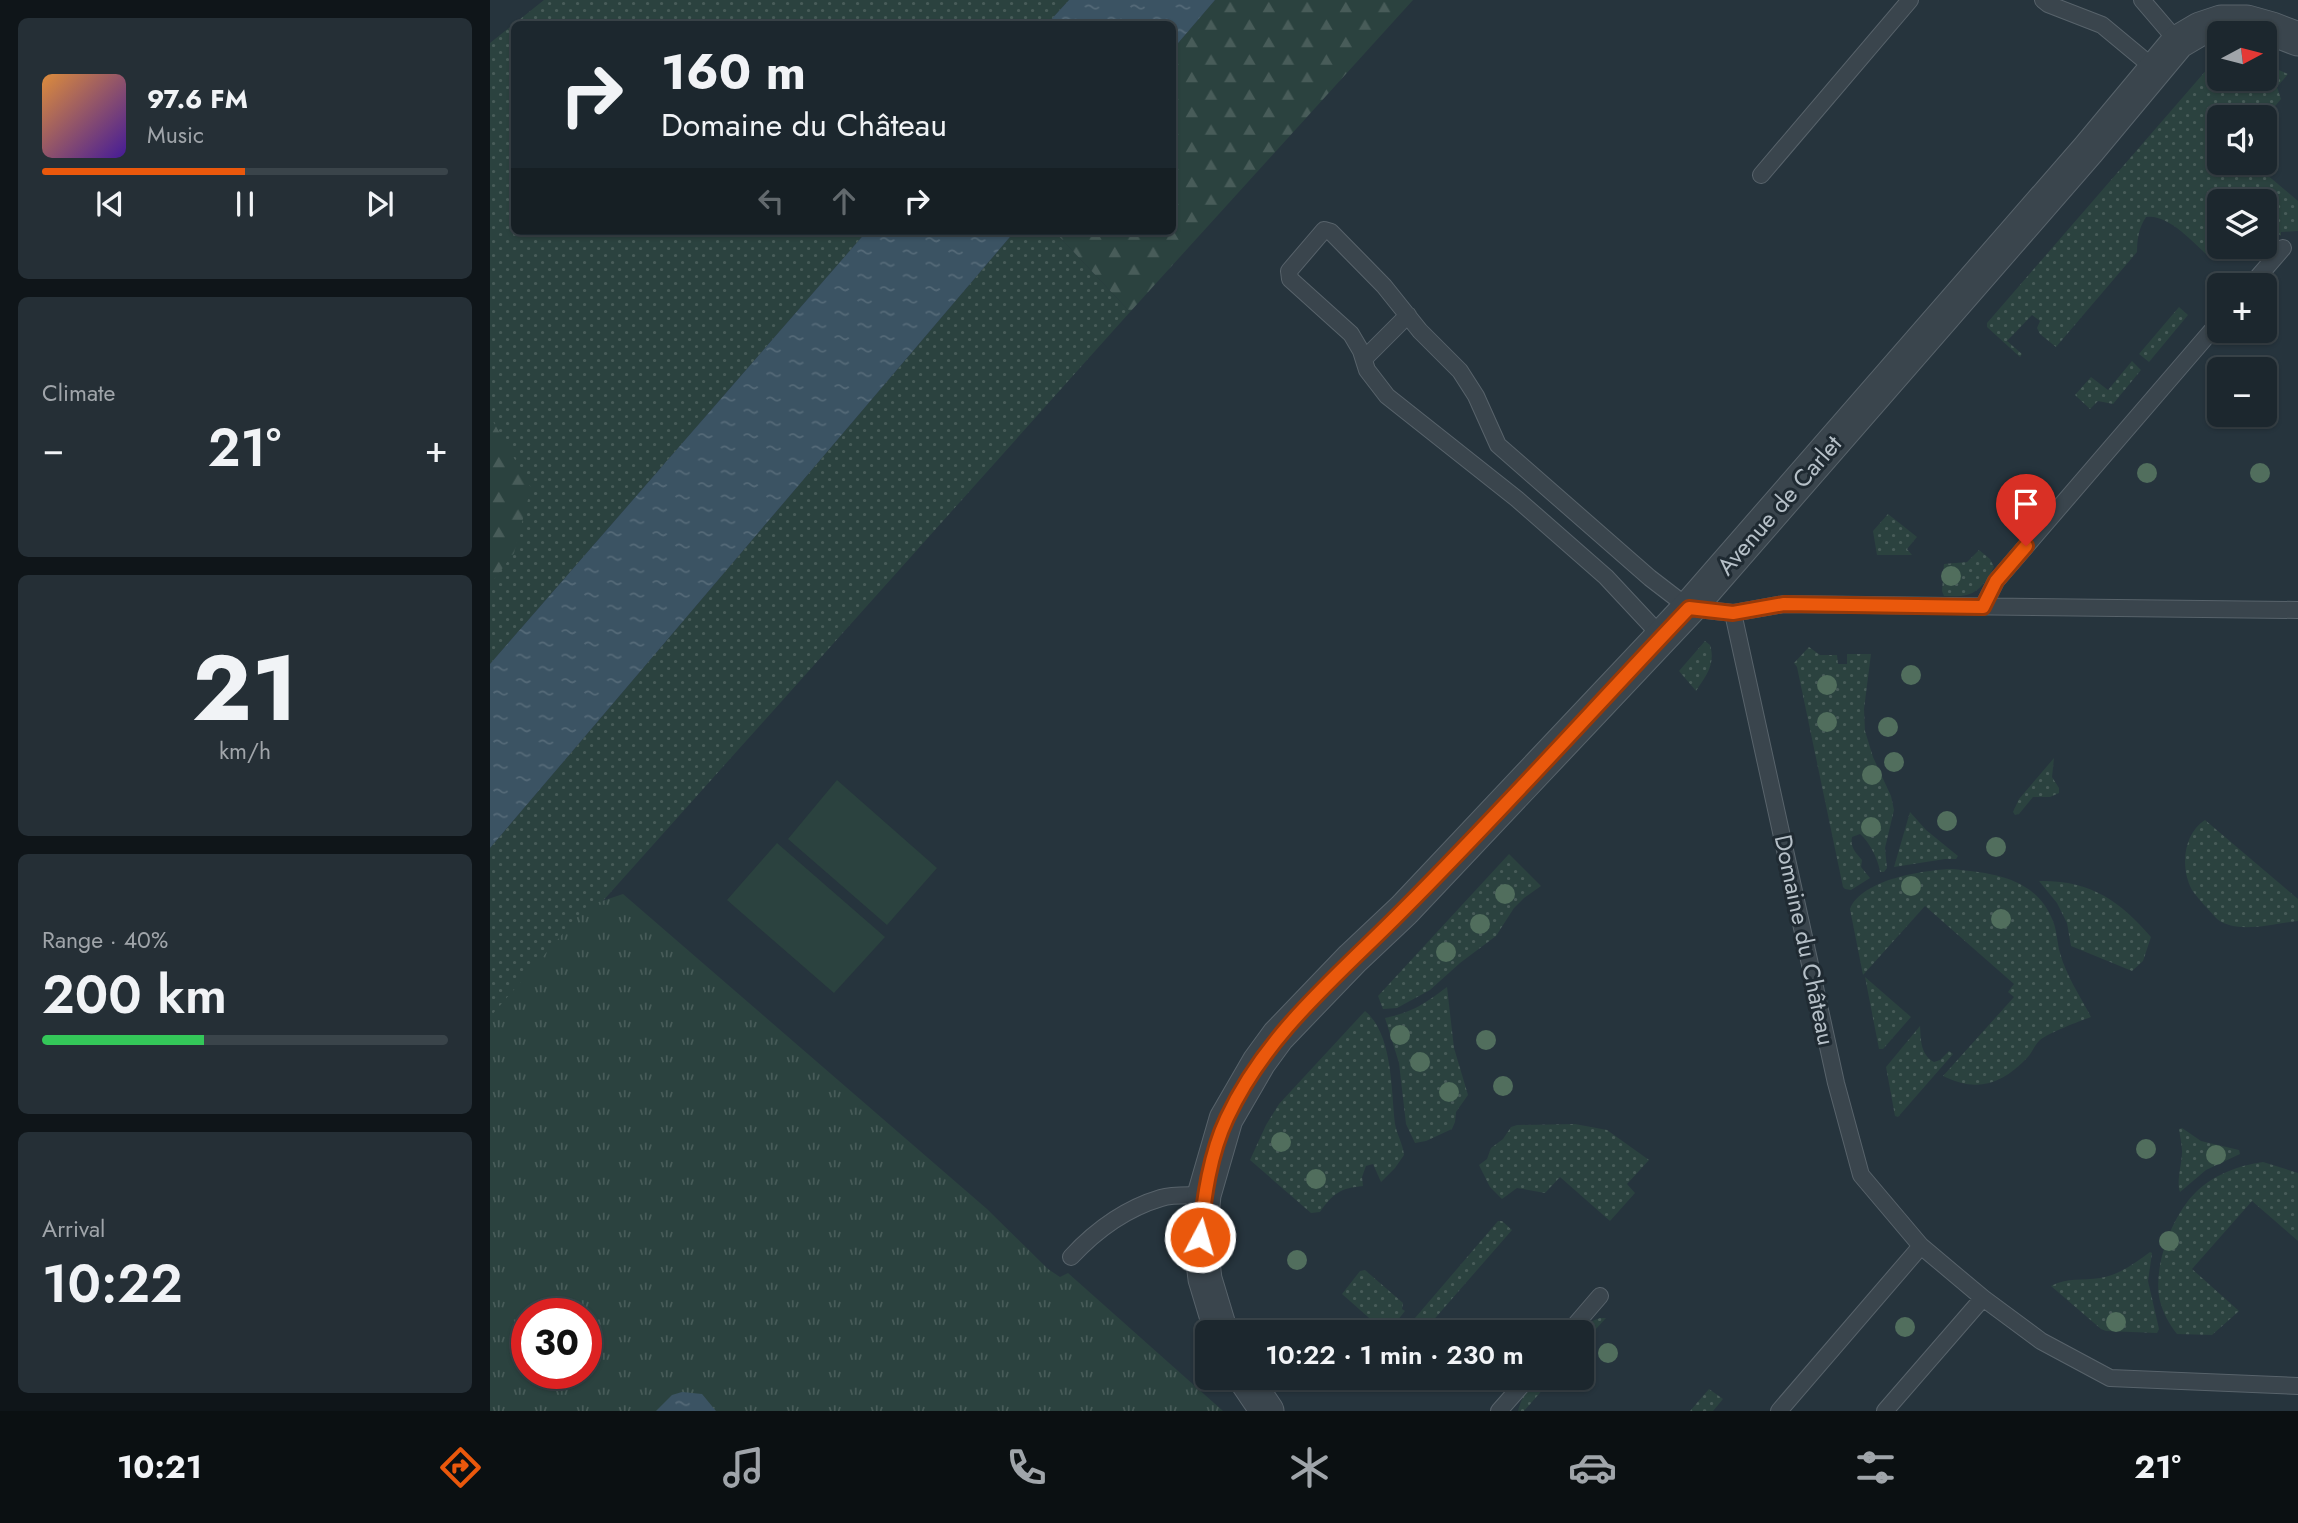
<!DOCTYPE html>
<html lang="en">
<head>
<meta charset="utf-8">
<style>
	body { margin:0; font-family:Jost,sans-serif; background:#252f36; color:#f1f3f6; height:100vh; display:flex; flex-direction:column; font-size:26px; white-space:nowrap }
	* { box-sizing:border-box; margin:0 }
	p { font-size:23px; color:#a0a5aa }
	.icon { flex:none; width:38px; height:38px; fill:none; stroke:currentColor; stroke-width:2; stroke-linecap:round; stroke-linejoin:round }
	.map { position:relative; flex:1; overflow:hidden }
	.drawer { display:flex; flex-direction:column; gap:18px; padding:18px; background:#0f1519; width:490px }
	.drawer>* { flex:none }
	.top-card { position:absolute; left:21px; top:21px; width:665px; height:214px; border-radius:10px; box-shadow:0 2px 5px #0004,0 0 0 2px #3a444a; background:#1c272e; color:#f1f3f6; overflow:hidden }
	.needle { width:46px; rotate:83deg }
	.controls { position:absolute; left:1717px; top:21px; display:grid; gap:14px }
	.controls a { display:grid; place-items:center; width:70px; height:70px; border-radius:10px; background:#1c272e; box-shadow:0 2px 5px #0004,0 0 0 2px #3a444a; font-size:35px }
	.speed { position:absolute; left:21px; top:1298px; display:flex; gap:14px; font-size:35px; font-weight:700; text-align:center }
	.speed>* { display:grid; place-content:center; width:91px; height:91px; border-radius:50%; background:#1c272e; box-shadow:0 2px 5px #0004,0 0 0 2px #3a444a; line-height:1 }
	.speed .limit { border:10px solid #d22; background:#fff; color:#111 }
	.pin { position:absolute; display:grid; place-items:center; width:60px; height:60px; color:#fff; margin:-72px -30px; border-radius:50% 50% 50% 0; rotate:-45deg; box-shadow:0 0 7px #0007 }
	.pin .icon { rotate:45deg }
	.me { position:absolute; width:77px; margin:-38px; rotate:6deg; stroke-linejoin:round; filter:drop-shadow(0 0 5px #0008) }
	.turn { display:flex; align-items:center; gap:24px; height:147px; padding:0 35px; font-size:32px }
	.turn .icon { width:91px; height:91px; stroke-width:2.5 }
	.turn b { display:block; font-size:49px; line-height:60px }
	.lanes { display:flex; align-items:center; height:66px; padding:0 35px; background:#0003; justify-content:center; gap:35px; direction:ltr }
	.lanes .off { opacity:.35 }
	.big { font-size:52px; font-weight:600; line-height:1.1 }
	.drawer .widget { flex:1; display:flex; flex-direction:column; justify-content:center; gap:10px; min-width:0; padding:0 24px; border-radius:10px; background:#252f36 }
	.drawer .dial { align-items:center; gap:0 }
	.dial b { font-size:91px; line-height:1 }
	.song { display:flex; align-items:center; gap:21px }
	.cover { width:84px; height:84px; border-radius:10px; background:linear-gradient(135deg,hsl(30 70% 55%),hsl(260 70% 35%)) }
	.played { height:7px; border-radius:4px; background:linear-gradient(90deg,#ea580c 50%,#3a444a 50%) }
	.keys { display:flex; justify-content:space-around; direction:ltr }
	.heat { display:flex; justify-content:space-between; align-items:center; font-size:38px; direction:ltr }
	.charge { height:10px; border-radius:5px; background:linear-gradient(90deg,#34c759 40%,#3a444a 0) }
	.trip { position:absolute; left:705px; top:1320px; width:399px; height:70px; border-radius:10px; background:#1c272e; box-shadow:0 2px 5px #0004,0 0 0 2px #3a444a; font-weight:600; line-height:70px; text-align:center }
	.tabs { display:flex; height:112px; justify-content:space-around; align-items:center; background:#0b1012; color:#a0a5aa }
	.tabs .icon { width:49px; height:49px }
	.tabs .current { color:#ea580c }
	.tabs b { font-size:32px; color:#f1f3f6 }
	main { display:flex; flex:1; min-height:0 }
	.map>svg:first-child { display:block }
	.grass { fill:url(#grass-dots) }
	.forest { fill:url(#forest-firs) }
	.park { fill:url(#park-tufts); fill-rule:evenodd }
	.pitch { fill:#2b423f }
	.water { fill:url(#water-ripples) }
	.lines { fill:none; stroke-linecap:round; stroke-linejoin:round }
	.lane-casing { stroke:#58636b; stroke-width:18 }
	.street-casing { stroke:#58636b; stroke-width:35 }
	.lane { stroke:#3a454d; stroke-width:16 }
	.street { stroke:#3a454d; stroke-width:33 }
	.tree { fill:#516e5d }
	.route-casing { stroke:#983908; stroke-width:18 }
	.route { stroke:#ea580c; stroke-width:12 }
	.labels { text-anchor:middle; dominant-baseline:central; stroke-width:6; stroke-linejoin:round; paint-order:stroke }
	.street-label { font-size:24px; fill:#b6c0c8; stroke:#1f2a32 }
</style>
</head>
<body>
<main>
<section class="drawer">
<div class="widget">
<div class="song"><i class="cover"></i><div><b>97.6 FM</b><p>Music</p></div></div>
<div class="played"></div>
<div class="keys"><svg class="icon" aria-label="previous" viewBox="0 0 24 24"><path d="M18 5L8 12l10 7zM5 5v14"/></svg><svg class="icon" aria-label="pause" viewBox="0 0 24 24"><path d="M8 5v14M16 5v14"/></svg><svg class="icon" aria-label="next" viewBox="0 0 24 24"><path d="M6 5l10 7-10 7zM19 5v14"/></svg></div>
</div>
<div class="widget"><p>Climate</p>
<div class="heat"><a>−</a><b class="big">21°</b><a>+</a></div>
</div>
<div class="widget dial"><b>21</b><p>km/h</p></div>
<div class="widget"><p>Range · 40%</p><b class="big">200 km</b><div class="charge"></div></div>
<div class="widget"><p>Arrival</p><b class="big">10:22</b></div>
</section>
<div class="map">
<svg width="1808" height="1411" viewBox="0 0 1808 1411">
	<defs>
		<pattern id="grass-dots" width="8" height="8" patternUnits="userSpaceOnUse" patternTransform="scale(1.75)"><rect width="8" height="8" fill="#2b423f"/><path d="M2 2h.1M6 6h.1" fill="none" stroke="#485c59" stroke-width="1.8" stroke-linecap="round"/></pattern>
		<pattern id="forest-firs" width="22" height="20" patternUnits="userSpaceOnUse" patternTransform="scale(1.75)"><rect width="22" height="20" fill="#2b423f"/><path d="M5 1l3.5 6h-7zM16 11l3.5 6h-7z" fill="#485c59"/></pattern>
		<pattern id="park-tufts" width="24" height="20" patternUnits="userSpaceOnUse" patternTransform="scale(1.75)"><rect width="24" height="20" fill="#2b423f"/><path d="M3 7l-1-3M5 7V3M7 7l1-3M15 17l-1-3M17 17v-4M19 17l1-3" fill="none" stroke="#485c59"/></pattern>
		<pattern id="water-ripples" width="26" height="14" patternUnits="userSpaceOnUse" patternTransform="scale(1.75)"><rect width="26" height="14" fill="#3b5363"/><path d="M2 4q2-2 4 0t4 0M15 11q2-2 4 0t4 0" fill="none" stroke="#556a78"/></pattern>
	</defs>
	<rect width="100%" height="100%" fill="#26343d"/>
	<!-- grass -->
	<path class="grass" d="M54,0H579L557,24H24V231H377L0,664V43Z
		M1729,60V79H1774L1775,64L1798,74L1787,87L1791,99L1775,118L1729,117V163H1763L1808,201V231L1791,232V236L1775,222L1774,201H1729V247H1737L1728,258L1722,259C1706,246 1679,213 1656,217C1649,227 1647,240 1647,252L1566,347L1550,334L1547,328L1550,321L1542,315L1517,341L1532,354L1530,357L1497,327V323L1719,67Z
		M525,231H564L640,312L0,1027V848Z
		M1689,307L1698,315L1659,362L1649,354Z
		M1642,361L1651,370L1623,404L1608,401L1600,409L1585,395L1601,377L1618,390Z
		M1398,514L1427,537L1417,549L1422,555H1387L1383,531Z
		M1489,550L1500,559L1504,567C1491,592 1482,598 1454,596L1452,591L1454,564L1477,562Z
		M1215,641L1220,645C1226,664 1216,676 1206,691L1189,671Z
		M1319,647L1330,655H1347L1348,664H1357V654H1381L1374,709L1375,731L1383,757L1401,796L1404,810L1395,848L1397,868L1394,872H1390C1389,861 1379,841 1370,834L1362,837C1360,848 1366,853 1372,860L1371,867L1380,878L1361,890L1355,889L1353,887L1307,667L1304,663Z
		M1564,758L1562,777L1569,788V793L1560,797H1543L1529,814L1525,815L1523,812L1529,799Z
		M1420,812L1436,830L1468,856L1466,859H1455L1404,867Z
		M1715,820L1808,899V921C1784,923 1748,935 1727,919C1719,910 1709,900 1702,890C1690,868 1693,834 1715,820Z
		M1019,854L1051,886L1034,898L1024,908L1006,936L970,963L940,990L907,1008L893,1009L888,996Z
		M1462,869C1502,873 1546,877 1563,921C1567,931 1567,942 1570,953C1576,975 1590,996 1601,1017C1588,1022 1560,1032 1550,1040C1545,1044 1542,1053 1537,1058C1512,1084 1487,1093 1453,1076L1524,997L1518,992L1524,984L1435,906L1373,975L1360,909C1372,879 1434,870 1462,869Z
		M1549,881C1600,880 1629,900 1661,937L1653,961L1642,971L1581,946L1577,923L1567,903Z
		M1375,977L1421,1017L1393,1049H1389Z
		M957,987L964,1048L978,1095L966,1112L965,1122L962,1129L936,1141L925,1143L916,1124L909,1063L895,1018C923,1012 934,1004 957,987Z
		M875,1011C903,1034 901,1090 905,1124C907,1135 913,1144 914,1155L905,1168L891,1182L883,1164L876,1166L872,1177L873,1186C851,1188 843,1193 830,1212L821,1213L760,1160L776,1125L789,1104Z
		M1430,1026C1431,1040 1430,1054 1444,1062L1450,1060L1459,1051L1463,1054L1408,1117L1405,1116L1396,1067Z
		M1085,1124L1117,1130L1159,1160L1137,1184L1145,1193L1120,1221L1070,1177L1055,1193L1027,1188L1012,1199L1000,1187L989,1165L997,1159L1001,1148L1013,1139L1021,1127L1027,1125Z
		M1692,1128L1711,1141L1749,1150L1750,1154L1716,1170L1690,1192C1686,1182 1692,1164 1692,1152C1692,1144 1690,1137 1689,1129Z
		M1773,1162L1808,1173V1241L1762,1201L1702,1269L1749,1311L1722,1335L1687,1334C1679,1324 1673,1313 1670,1301C1662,1268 1682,1215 1706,1192C1723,1175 1750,1165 1773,1162Z
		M1008,1221H1012L1022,1230L933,1332H913Z
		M1660,1252L1662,1253L1658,1281L1669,1329L1667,1333L1616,1331L1611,1329L1561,1286C1577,1277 1593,1281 1610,1278C1629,1275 1645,1263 1660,1252Z
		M875,1270L913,1303L912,1309L915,1311L898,1332H895L852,1294L870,1271Z
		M1110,1318H1116L1092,1344V1332H1089L1097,1323Z
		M1063,1378L1034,1411H1028C1032,1393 1044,1378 1063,1378Z
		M1219,1389L1233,1399L1223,1411H1200Z"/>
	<!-- forest -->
	<path class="forest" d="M725,0H923L640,312L564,231H682L683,49Z
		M0,416L41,488L24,553L0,585Z"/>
	<!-- park -->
	<path class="park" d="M133,894L497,1209L558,1269L570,1277L578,1273L733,1411H0V1017L97,906ZM37,1314H96V1374H37Z"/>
	<!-- pitch -->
	<path class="pitch" d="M347,780L447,868L397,925L298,839Z
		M287,843L395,937L344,993L237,900Z"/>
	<!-- water -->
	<path class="water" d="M579,0H725L683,49L682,24H557Z
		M377,231H525L0,848V664Z
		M192,1392L212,1394L226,1411H166L182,1395Z"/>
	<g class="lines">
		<defs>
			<path id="lane" d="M1553,0L1558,4L1612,25L1665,69
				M1652,0L1688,42
				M1271,175L1420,0
				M1761,285L1793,248
				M874,359L918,315
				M1493,607L1506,581L1729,322
				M1243,613L1346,1083L1371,1175L1431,1246L1493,1298L1551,1341L1620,1378L1808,1386
				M1172,637L1116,577L1027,499L897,396L877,370L871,351L861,334L800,279L799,271L834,230L841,232L894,286L930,331L970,371L986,396L1008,445L1160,578L1199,608L1243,613L1294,604L1808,610
				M581,1257C606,1230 634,1209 671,1198C684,1194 701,1196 714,1195
				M1079,1332L1110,1296
				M1009,1411L1039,1377
				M1289,1411L1431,1246
				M1395,1411L1493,1298"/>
			<path id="street" d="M731,1332L715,1279L710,1237L714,1195L736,1119L769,1062L788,1036L862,959L914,910L1199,608L1598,150L1688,42L1710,29L1731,22H1757L1782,29L1808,39
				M754,1377L777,1411"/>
		</defs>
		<!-- lane casing -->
		<use href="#lane" class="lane-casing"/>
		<!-- street casing -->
		<use href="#street" class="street-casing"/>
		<!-- lane -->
		<use href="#lane" class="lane"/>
		<!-- street -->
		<use href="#street" class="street"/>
	</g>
	<!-- trees -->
	<g class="tree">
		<circle cx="1657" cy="473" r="10"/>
		<circle cx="1770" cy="473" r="10"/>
		<circle cx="1461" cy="576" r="10"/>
		<circle cx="1421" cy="675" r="10"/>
		<circle cx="1337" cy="685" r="10"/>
		<circle cx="1337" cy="722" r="10"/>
		<circle cx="1398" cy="727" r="10"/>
		<circle cx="1404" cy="762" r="10"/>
		<circle cx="1382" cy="775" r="10"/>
		<circle cx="1457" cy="821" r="10"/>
		<circle cx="1381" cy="827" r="10"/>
		<circle cx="1506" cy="847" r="10"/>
		<circle cx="1421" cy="886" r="10"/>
		<circle cx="1015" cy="894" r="10"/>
		<circle cx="1511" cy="919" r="10"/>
		<circle cx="990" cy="924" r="10"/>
		<circle cx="956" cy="952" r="10"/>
		<circle cx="910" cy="1035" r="10"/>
		<circle cx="996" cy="1040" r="10"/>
		<circle cx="930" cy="1062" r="10"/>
		<circle cx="1013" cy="1086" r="10"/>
		<circle cx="959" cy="1092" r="10"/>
		<circle cx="791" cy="1142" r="10"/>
		<circle cx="1656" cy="1149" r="10"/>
		<circle cx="1726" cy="1155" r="10"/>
		<circle cx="826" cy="1179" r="10"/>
		<circle cx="1679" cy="1241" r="10"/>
		<circle cx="807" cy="1260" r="10"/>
		<circle cx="1626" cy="1322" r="10"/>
		<circle cx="1415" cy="1327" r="10"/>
		<circle cx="1118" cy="1353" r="10"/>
	</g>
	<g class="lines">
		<defs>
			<path id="route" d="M710,1237C714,1197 720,1154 737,1118C777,1032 849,975 914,909C1012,811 1104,708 1199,608L1243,613L1294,604L1493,607L1506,581L1536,546"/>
		</defs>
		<!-- route casing -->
		<use href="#route" class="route-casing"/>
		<!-- route -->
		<use href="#route" class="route"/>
	</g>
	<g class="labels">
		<!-- street labels -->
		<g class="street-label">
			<text transform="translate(1289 505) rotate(-49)">Avenue de Carlet</text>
			<text transform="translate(1315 940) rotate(78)">Domaine du Château</text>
		</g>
	</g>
</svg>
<div class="controls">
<a><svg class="needle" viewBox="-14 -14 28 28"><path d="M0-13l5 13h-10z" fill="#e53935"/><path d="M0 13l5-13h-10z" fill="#a0a5aa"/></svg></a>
<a><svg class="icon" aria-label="sound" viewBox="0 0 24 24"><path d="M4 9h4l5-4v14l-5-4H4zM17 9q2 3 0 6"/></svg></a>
<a><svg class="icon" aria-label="layers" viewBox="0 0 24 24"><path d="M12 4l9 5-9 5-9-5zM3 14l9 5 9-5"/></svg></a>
<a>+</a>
<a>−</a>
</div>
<div class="speed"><div class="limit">30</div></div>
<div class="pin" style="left:1536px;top:546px;background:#d93025"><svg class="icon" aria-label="arrive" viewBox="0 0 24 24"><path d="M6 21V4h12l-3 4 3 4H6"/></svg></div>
<svg class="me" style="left:710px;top:1237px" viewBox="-20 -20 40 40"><circle r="17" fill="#ea580c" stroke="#fff" stroke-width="3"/><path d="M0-11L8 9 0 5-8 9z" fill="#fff"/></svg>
<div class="trip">10:22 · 1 min · 230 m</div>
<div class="top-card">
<div class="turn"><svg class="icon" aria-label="right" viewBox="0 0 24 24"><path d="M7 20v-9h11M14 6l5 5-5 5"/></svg><div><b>160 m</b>Domaine du Château</div></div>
<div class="lanes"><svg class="icon off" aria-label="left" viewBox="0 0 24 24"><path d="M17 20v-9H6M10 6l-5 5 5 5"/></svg><svg class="icon off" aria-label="ahead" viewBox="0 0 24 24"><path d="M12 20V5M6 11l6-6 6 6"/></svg><svg class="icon" aria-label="right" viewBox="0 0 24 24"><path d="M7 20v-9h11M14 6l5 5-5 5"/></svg></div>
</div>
</div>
</main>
<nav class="tabs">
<b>10:21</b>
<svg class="icon current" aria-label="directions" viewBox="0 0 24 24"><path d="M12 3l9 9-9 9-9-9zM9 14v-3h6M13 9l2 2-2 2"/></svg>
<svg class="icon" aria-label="music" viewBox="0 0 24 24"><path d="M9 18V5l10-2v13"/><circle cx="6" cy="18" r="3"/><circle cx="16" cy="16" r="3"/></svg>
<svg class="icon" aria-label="phone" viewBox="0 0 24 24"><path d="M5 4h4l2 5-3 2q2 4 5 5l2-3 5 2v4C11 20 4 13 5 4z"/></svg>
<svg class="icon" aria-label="climate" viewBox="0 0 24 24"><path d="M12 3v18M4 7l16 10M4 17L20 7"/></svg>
<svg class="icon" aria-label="car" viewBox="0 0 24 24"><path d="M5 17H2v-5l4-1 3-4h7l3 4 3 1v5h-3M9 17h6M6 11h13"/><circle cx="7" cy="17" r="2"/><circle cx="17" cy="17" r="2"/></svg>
<svg class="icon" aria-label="filters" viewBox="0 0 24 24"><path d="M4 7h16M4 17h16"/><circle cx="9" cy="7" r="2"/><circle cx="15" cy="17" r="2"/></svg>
<b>21°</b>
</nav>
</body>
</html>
